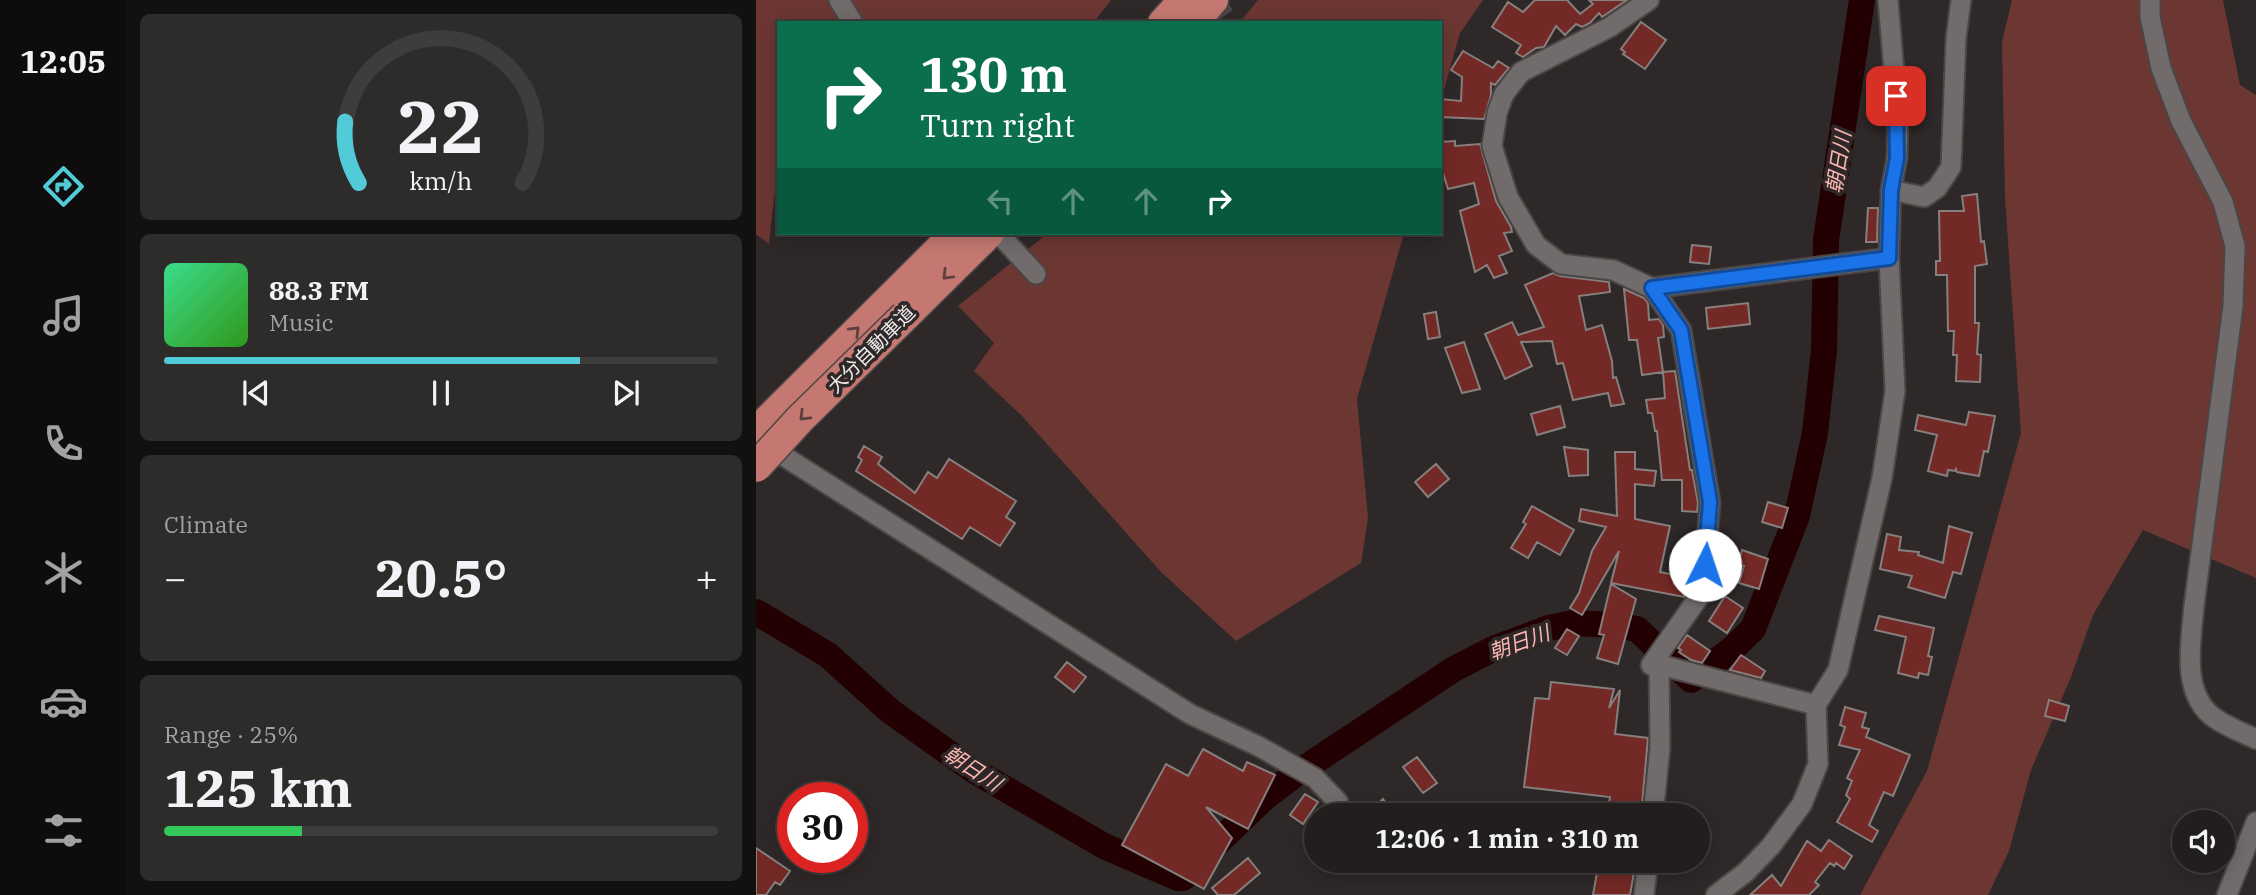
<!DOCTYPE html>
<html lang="en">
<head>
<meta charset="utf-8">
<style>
	body { margin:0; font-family:"IBM Plex Serif","Noto Sans JP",serif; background:#2e2b2b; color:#f1f3f6; height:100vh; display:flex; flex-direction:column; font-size:26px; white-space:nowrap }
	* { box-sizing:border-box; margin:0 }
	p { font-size:23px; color:#a2a2a4 }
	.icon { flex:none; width:38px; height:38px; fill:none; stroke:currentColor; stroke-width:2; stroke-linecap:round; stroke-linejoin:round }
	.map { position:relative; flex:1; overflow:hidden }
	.sheet { display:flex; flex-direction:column; gap:14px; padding:14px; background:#131010; width:630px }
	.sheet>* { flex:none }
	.hud { position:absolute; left:21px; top:21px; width:665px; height:214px; border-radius:0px; box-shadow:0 4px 18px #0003,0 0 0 2px #3f3c3c; background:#0b6e4f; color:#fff; overflow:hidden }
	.fabs { position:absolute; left:1416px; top:810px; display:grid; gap:14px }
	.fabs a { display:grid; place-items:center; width:63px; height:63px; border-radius:50%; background:#221e1e; box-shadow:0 4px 18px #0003,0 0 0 2px #3f3c3c; font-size:35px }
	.speed { position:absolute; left:21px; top:782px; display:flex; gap:14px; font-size:35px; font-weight:700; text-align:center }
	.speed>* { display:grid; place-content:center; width:91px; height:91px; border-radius:50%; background:#221e1e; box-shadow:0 4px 18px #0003,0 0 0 2px #3f3c3c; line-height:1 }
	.speed .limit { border:10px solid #d22; background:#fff; color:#111 }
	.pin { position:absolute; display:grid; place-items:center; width:60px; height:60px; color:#fff; margin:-30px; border-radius:14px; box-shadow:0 4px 10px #0006 }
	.me { position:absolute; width:77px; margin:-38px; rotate:4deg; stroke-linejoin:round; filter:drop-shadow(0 0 5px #0008) }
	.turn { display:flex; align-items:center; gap:24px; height:147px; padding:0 28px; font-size:32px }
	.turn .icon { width:91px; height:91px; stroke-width:2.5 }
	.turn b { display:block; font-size:49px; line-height:60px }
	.lanes { display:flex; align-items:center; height:66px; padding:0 28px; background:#0003; justify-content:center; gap:35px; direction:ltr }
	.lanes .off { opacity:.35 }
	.big { font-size:52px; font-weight:800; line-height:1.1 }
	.sheet .widget { flex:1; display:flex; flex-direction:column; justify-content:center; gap:10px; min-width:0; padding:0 24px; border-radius:10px; background:#2e2b2b }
	.sheet .dial { align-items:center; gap:0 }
	.dial svg { height:182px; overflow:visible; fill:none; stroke:#3f3c3c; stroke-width:7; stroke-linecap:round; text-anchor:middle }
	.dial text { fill:#f1f3f6; stroke:none }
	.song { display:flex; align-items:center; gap:21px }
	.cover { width:84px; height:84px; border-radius:10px; background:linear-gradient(135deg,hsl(150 70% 55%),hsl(110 70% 35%)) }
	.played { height:7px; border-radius:4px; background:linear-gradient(90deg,#52cbd9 75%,#3f3c3c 75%) }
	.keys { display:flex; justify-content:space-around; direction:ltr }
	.heat { display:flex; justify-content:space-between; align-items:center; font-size:38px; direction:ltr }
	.charge { height:10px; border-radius:5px; background:linear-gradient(90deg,#34c759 25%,#3f3c3c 0) }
	.trip { position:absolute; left:548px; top:803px; width:406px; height:70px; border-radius:35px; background:#221e1e; box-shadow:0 4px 18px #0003,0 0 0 2px #3f3c3c; font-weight:800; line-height:70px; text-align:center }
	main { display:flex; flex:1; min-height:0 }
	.tab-bar { display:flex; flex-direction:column; width:126px; justify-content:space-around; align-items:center; background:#0e0c0c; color:#a2a2a4 }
	.tab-bar .icon { width:49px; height:49px }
	.tab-bar .on { color:#52cbd9 }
	.tab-bar b { font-size:32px; color:#f1f3f6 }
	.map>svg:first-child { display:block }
	.green { fill:#6c3733 }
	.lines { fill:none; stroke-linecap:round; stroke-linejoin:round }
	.river { stroke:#230102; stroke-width:26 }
	.building { fill:#732926; stroke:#867f7e; stroke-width:2 }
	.minor-tunnel { stroke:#4b4645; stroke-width:19; stroke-dasharray:19 10; stroke-linecap:butt }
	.minor-casing { stroke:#4b4645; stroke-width:23 }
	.highway-casing { stroke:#4b4645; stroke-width:33 }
	.minor { stroke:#726b6b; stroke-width:19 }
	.highway { stroke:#c47871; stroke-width:30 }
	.highway-bridge-casing { stroke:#4b4645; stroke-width:33; stroke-linecap:butt }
	.highway-bridge { stroke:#c47871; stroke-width:30 }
	.oneway { stroke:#5b403e }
	.route-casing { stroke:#114b97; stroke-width:18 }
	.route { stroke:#1a73e8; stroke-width:12 }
	.labels { text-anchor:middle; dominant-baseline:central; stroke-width:7; stroke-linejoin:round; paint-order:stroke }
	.street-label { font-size:19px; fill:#f1edec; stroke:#2e2828 }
	.water-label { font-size:21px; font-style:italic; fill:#fbb6af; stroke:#2e2828 }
</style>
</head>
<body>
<main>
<nav class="tab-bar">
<b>12:05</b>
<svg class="icon on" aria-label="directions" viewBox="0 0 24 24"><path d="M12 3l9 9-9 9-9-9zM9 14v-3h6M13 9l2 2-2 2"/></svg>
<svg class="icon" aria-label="music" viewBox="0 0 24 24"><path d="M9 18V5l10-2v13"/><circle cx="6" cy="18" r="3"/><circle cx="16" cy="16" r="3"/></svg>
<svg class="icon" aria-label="phone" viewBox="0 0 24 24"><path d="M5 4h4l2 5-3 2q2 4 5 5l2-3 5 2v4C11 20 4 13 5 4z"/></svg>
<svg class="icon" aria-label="climate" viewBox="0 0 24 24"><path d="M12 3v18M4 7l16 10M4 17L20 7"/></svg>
<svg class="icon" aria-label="car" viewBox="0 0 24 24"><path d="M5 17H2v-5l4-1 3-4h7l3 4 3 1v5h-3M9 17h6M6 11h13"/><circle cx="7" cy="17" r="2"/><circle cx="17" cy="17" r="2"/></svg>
<svg class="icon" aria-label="filters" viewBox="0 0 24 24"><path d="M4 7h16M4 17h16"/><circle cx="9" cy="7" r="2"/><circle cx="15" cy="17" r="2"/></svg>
</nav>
<section class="sheet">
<div class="widget dial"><svg viewBox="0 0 100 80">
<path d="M14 69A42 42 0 1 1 86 69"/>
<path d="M14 69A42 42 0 0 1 8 42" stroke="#52cbd9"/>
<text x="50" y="56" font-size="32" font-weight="700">22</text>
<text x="50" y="72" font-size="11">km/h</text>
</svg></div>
<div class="widget">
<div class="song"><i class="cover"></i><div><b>88.3 FM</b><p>Music</p></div></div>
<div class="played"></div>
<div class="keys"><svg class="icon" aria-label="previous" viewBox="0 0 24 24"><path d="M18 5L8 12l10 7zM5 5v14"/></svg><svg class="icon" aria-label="pause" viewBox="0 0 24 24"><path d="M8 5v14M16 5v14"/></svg><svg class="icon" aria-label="next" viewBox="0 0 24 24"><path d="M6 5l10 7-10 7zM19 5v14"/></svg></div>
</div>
<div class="widget"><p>Climate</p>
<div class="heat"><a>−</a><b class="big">20.5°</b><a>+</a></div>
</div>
<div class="widget"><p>Range · 25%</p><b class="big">125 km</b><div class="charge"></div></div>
</section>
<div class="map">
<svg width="1500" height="895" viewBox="0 0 1500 895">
	<rect width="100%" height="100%" fill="#2e2828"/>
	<!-- green -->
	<path class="green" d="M0,0H355L337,23H23V154L13,244L0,234Z
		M502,0H727L704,33L684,104V23H483Z
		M1256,0H1467L1484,85L1500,95V578L1387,530L1337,615L1315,677L1275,770L1253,851L1232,895H1104L1171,771L1265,433L1249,197L1246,42Z
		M292,233H648L601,399L612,518L605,563L480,641L405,572L266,416L218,371L238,343L202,306Z"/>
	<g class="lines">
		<!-- river -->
		<path class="river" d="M0,612L72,655L134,711L217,770L348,846L422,878H427L443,865L458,846L507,799L541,773L698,669L737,649L793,628L817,623L859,625L881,629L935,680L975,650L997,629L1041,516L1059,433L1068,350L1070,240L1106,0"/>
	</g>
	<!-- building -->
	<path class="building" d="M779,0H811L824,14L837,4L833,0H871L846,17L843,13L834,23L826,27L820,24L809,35L800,26L788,47L780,48L767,57L760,53L765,45L736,27L752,2L767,12Z
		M885,22L910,40L889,69L867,54L869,52L865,49Z
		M707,51L737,68L742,61L753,68L739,85L735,83V95L728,119L684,117V99L705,101L706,77L695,70Z
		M699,141V146L724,144L740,201L755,227L756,232L748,233L756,251L743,256L751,273L738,278L731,265L719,272L704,211L723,204L718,183L692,189L684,163V142Z
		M1221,194L1225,242L1228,241L1231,264L1219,266V323H1223L1221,354L1225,355L1224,382L1200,381L1201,355H1197L1198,331H1192L1191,275H1180V261H1184L1183,211H1208L1206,196Z
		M1112,208H1122L1121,242H1110Z
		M936,245L955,247L953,264L934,262Z
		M797,273L804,276L853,282L854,292L823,296L830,330L846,325L856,361L857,378L860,377L868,404L855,406L852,393L817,400L807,363L801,364L796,341L765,342L776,366L749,379L729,334L756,322L762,335L788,327L769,285Z
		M868,289L888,298L892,303L893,320L903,319L907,325L908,337L902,338L907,372L886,375L881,340H873Z
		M992,303L994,324L952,329L950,308Z
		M680,312L684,337L672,339L668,314Z
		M708,342L724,389L706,393L689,348Z
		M919,371L934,470H936L942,503L941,512L926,511V480H906L901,431H899L896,413H892L890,400L909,398L907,372Z
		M804,406L809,427L781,435L775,414Z
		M1213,412L1239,416L1232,452L1228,451L1223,476L1201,472L1200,469L1199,471L1192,470L1191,476L1172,471L1181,435L1159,430L1162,415L1210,425Z
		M108,446L126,457L122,464L159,493L172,472L181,478L193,459L260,501L250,517L259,523L244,546L214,527L206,539L100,471L106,460L102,457Z
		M808,447L832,450V475L813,476Z
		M859,452H879V469L900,471L898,486L879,484V519L914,526L904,572L928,577L930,570L936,574L935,587L928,597L855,583L863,551L826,615L814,608L823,593L836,551L850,527L823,521L825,509L861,516Z
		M680,464L693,479L672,497L659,482Z
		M1012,502L1032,508L1026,528L1006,522Z
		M776,506L818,530L804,555L781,542L772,558L755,548L770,524L767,522Z
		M1193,526L1216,533L1205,574L1197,572L1189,598L1152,587L1156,576L1124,569L1131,534L1145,537L1143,550L1163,552L1162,555L1187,563Z
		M986,550L1012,559L1003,589L983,583L988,566L982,564Z
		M855,584L880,599L862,664L841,658L848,635L843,634Z
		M969,596L987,608L971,633L953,621Z
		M1123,616L1178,628L1172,656L1176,657L1172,675L1163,673L1162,678L1142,673L1150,637L1119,630Z
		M811,629L823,636L811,655L799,648Z
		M931,635L954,651L946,663L935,660L923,652L925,650L922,648Z
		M985,655L1009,671L1005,678L974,670Z
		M311,662L330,677L318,692L299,677Z
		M795,682L858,689L853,708L864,690L859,734L892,738L885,816H851L854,797L768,787L779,698L793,699Z
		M1293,700L1313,706L1309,721L1289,716Z
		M1089,707L1110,713L1106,727L1113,729L1110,737L1154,755L1137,796L1128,792L1113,825L1122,831L1116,842L1081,822L1094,799L1090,795L1096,781L1091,778L1104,750L1083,745L1089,727L1084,725Z
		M447,749L487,771L491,762L519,775L492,829L450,807L476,838L448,889L366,845L410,764L432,776Z
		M661,757L681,783L667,793L647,767Z
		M549,794L562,802L547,824L534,815Z
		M627,799L640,816H608Z
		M1073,840L1096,856L1088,869L1080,863L1078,866L1074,863L1059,882L1063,885L1053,895H994L1016,875L1025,886L1051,841L1065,851Z
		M0,848L34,871L24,885L19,882L10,895H0Z
		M492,858L504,873L478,895H462L456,888Z
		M843,861H880L874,895H837Z"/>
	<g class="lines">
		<!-- minor-tunnel -->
		<path class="minor-tunnel" d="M458,0L475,23"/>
		<defs>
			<path id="minor" d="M83,0L97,23
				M893,0L854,27L765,72L748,94L741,113L736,146L752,197L780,245L805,264L857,270L896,288L925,330L954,502L947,591L895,665
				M1394,0V17L1405,68L1425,121L1467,202L1479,246L1477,306L1438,606C1435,642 1424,695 1460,719C1472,727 1487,733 1500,739
				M1135,190L1168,197L1181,188L1195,167L1200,38L1205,0
				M242,233L280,274
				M896,288L1133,258
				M7,443L434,714L502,746L559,778L582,802
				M895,665L908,666L1060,705
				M897,816L904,748L903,666
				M888,895L892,861
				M960,895L990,872L1015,846L1046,804L1062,764L1060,705L1082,670L1126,478L1139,391L1133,258L1135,190L1141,158L1142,120L1132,0
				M1471,895L1500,822"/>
			<path id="highway" d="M407,23L428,0
				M437,23L457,0
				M149,316L233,233
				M0,432L200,233"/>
		</defs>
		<!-- minor casing -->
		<use href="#minor" class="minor-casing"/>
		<!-- highway casing -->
		<use href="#highway" class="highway-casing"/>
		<!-- minor -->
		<use href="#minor" class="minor"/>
		<!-- highway -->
		<use href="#highway" class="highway"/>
		<defs>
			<path id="highway-bridge" d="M0,467L44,419L149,316"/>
		</defs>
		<!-- highway-bridge casing -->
		<use href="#highway-bridge" class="highway-bridge-casing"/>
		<!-- highway-bridge -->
		<use href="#highway-bridge" class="highway-bridge"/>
	</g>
	<!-- one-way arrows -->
	<defs><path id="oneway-chevron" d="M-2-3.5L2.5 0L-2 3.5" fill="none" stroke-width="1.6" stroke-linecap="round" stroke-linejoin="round" transform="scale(1.75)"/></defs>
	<g class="oneway">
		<use href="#oneway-chevron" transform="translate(191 275) rotate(135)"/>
		<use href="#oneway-chevron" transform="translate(99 331) rotate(-45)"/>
		<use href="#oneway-chevron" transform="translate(48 416) rotate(135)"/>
	</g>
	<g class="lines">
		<defs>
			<path id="route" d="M949,565L954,502L925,330L896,288L1133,258L1135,190L1141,158L1140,96"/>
		</defs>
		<!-- route casing -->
		<use href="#route" class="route-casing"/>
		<!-- route -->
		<use href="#route" class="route"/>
	</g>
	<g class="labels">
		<!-- street labels -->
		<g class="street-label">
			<text transform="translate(115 349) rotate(-45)">大分自動車道</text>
		</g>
		<!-- water labels -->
		<g class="water-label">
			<text transform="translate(1082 162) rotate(-81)">朝日川</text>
			<text transform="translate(763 642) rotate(-20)">朝日川</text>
			<text transform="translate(217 768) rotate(33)">朝日川</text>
		</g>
	</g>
</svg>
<div class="fabs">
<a><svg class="icon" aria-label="sound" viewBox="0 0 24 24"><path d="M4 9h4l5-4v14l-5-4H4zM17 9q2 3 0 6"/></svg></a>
</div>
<div class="speed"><div class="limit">30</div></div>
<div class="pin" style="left:1140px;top:96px;background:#d93025"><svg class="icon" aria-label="arrive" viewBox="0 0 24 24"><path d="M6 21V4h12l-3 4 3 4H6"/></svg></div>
<svg class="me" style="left:949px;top:565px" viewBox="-20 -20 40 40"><circle r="19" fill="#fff"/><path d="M0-13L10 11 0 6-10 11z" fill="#1a73e8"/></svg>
<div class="trip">12:06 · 1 min · 310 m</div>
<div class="hud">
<div class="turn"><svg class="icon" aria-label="right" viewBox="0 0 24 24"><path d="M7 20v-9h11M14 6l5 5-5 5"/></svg><div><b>130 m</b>Turn right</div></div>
<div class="lanes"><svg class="icon off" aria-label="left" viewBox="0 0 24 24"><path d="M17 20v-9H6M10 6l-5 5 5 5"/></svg><svg class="icon off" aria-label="ahead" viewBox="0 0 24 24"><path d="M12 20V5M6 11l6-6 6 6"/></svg><svg class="icon off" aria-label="ahead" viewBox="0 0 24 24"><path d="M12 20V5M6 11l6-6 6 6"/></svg><svg class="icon" aria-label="right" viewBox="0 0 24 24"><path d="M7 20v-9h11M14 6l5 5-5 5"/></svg></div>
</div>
</div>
</main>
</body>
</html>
